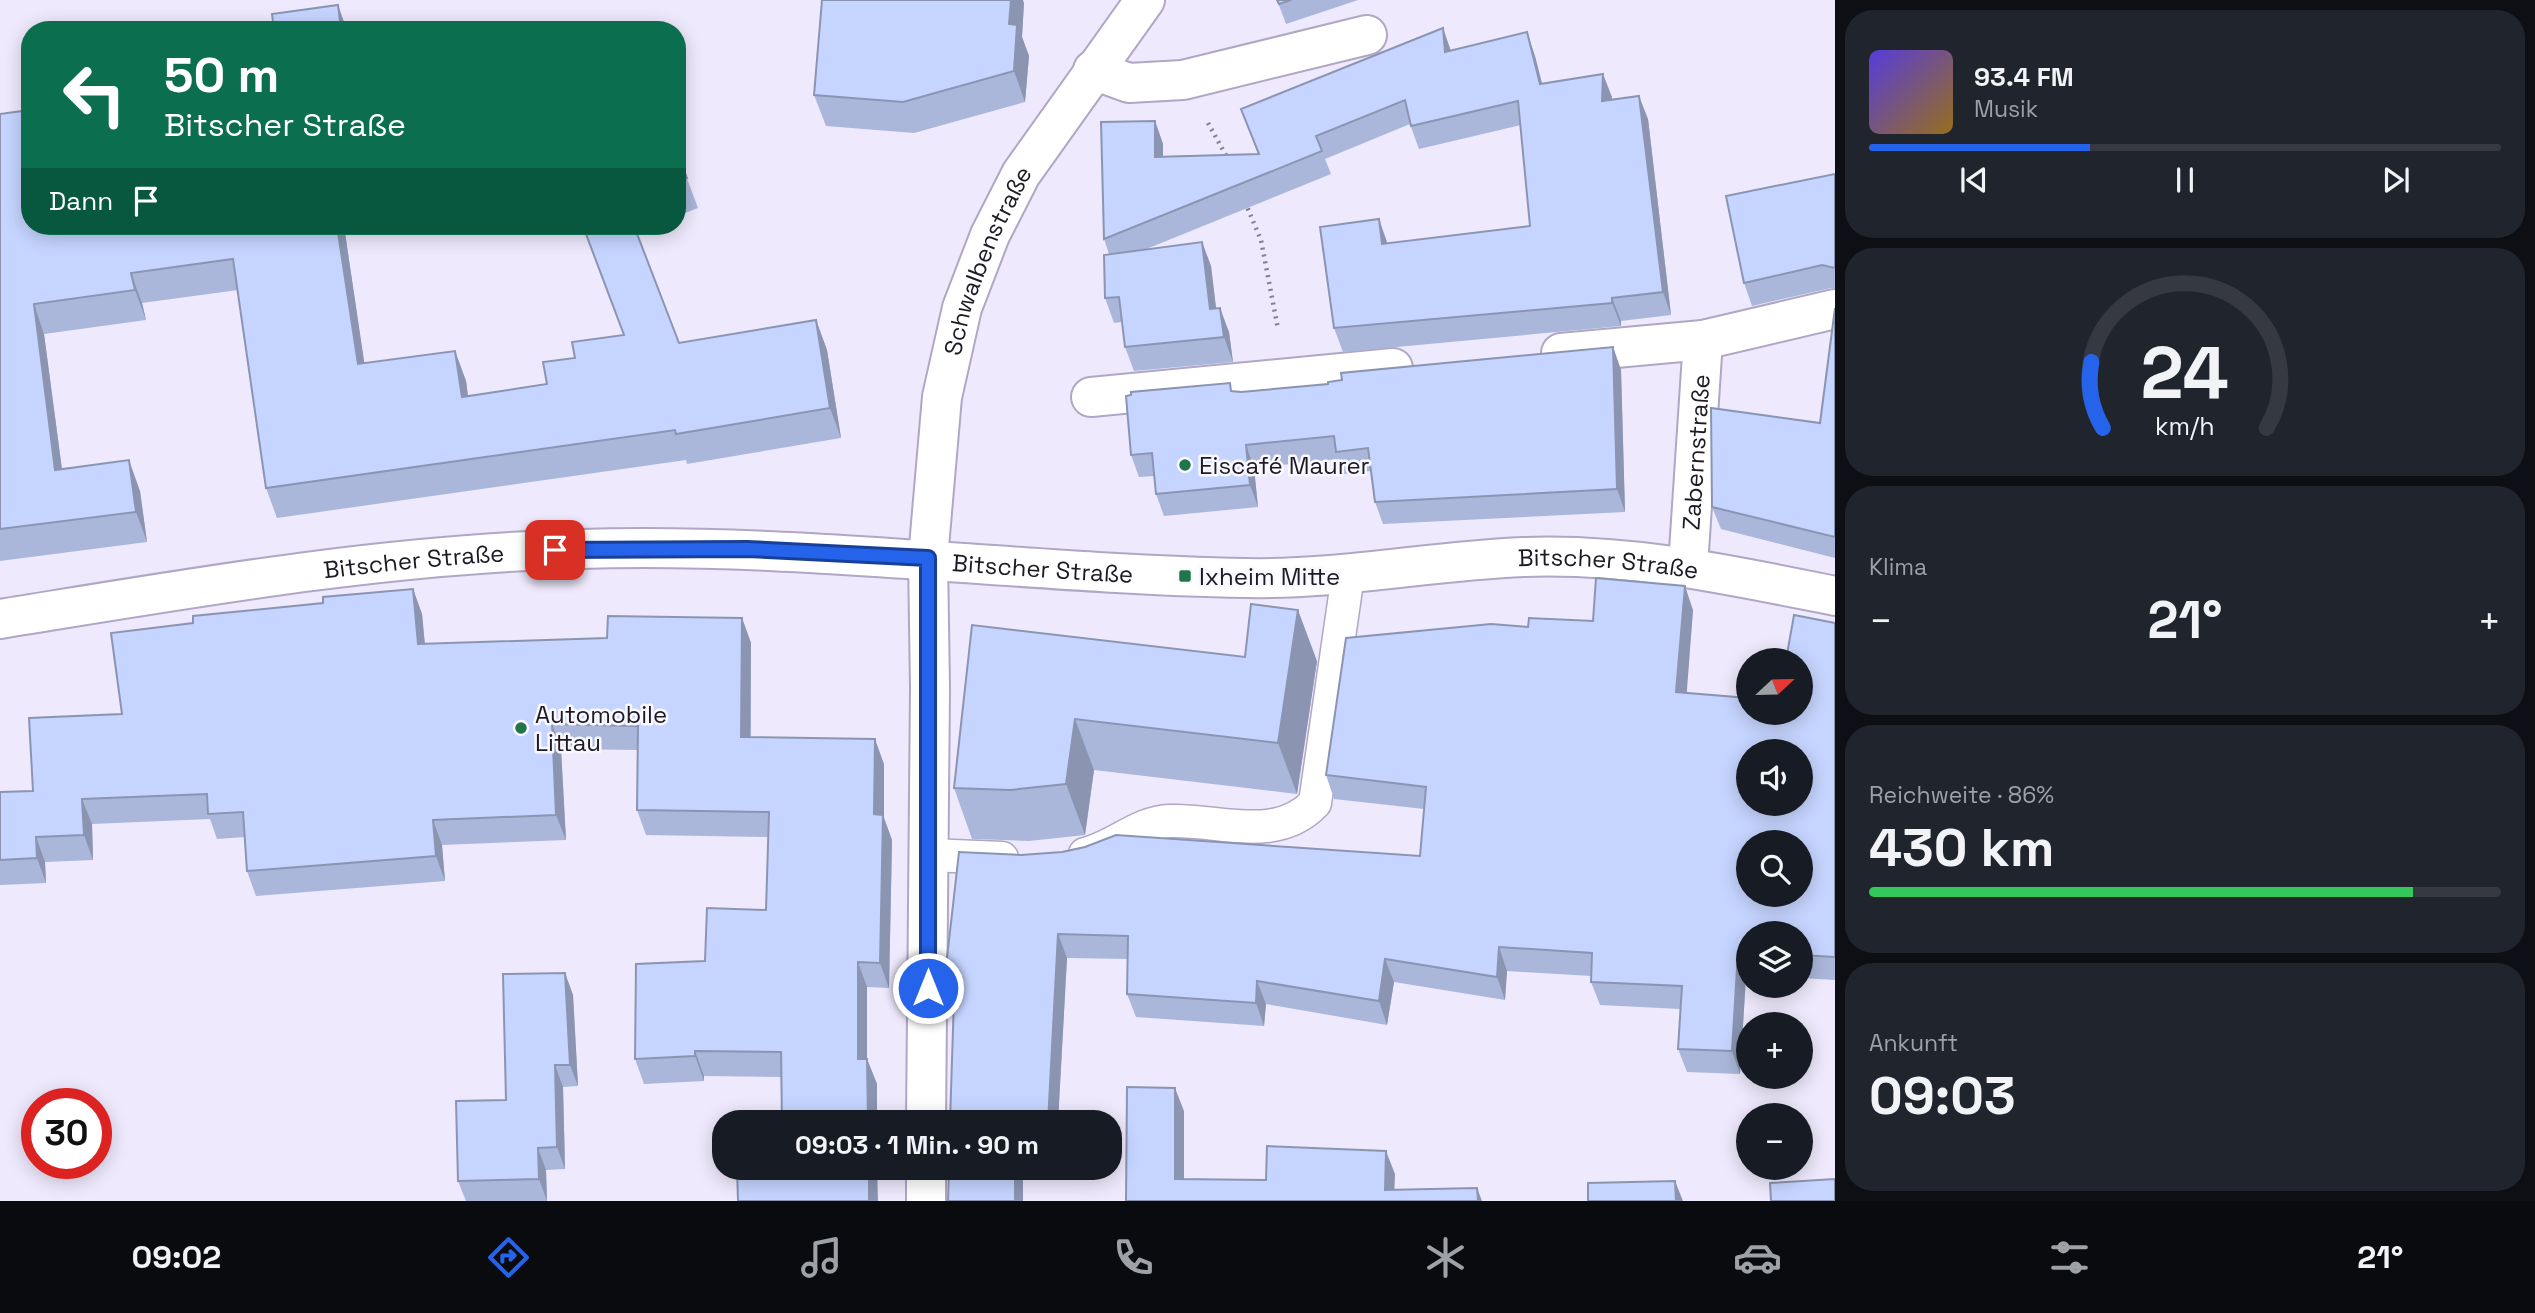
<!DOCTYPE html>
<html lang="de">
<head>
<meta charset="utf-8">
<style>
	body { margin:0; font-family:"Space Grotesk",sans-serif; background:#20242c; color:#f1f3f6; height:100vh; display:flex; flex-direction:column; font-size:26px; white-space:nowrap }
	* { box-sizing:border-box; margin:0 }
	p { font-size:23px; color:#9ea1a6 }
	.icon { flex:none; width:38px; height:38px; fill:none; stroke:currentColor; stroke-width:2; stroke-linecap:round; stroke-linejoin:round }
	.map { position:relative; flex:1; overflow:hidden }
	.panel { display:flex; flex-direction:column; gap:10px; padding:10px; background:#0d0f14; width:700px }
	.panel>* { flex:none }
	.banner { position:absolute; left:21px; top:21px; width:665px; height:214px; border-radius:28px; box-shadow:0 4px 18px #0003; background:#0b6e4f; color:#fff; overflow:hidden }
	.needle { width:46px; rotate:68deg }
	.controls { position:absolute; left:1736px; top:648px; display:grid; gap:14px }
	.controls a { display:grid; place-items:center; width:77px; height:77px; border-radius:50%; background:#171b24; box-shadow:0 4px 18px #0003; font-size:35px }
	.speed { position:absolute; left:21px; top:1088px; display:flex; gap:14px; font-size:35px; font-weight:700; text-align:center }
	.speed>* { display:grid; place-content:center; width:91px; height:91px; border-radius:50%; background:#171b24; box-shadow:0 4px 18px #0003; line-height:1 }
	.speed .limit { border:10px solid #d22; background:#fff; color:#111 }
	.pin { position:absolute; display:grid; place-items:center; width:60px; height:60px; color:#fff; margin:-30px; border-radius:14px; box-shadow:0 4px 10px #0006 }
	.me { position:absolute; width:77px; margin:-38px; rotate:0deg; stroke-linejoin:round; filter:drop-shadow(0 0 5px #0008) }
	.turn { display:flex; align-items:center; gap:24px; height:147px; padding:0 28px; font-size:32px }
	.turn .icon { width:91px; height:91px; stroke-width:2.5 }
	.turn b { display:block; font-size:49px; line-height:60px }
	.then { display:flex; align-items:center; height:66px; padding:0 28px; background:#0003; gap:14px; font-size:26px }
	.big { font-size:52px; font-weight:700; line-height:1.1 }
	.panel .widget { flex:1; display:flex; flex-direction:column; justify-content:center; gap:10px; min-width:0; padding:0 24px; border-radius:28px; background:#20242c }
	.panel .dial { align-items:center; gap:0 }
	.dial svg { height:182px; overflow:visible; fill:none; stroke:#363941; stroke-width:7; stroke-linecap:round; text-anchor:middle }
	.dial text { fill:#f1f3f6; stroke:none }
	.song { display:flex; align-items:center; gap:21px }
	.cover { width:84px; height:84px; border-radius:10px; background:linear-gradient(135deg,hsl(250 70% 55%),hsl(40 70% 35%)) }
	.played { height:7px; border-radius:4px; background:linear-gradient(90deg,#2563eb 35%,#363941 35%) }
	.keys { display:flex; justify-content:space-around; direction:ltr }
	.heat { display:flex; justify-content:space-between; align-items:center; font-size:38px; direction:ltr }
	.charge { height:10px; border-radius:5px; background:linear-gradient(90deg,#34c759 86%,#363941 0) }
	.trip { position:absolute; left:712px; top:1110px; width:410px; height:70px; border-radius:28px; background:#171b24; box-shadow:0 4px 18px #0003; font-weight:700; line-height:70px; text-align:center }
	.tab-bar { display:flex; height:112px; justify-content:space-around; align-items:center; background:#090b0e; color:#9ea1a6 }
	.tab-bar .icon { width:49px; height:49px }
	.tab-bar .on { color:#2563eb }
	.tab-bar b { font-size:32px; color:#f1f3f6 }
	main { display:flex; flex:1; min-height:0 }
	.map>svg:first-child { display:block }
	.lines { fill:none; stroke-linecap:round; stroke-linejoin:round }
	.lane-casing { stroke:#b0a7c5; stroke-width:35 }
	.street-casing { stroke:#b0a7c5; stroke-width:42 }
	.primary-casing { stroke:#b0a7c5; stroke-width:42 }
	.path { stroke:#858190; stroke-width:4.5; stroke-dasharray:2 5; stroke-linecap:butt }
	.lane { stroke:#fff; stroke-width:32 }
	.street { stroke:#fff; stroke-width:38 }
	.primary { stroke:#fff; stroke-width:38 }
	.wall { fill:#aab7db }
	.shaded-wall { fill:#8b95b2 }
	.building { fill:#c6d5ff; stroke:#8b95b2; stroke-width:2; fill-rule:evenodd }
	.route-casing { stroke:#184099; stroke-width:18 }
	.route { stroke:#2563eb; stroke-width:12 }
	.poi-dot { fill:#207649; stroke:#faf8ff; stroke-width:2.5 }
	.labels { text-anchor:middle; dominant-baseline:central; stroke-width:5; stroke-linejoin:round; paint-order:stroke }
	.street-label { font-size:24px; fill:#1d1a25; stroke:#faf8ff }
	.poi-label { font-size:24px; fill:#1d1a25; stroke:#faf8ff; text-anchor:start }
</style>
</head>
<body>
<main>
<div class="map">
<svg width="1835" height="1201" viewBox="0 0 1835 1201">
	<rect width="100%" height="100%" fill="#eee9fc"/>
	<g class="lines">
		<defs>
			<path id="lane" d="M1085,854C1115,847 1138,822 1170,821C1219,819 1276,844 1315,803L1348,575
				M929,855L1002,858"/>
			<g id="street">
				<path d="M1093,70L1129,83L1183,80L1367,35"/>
				<path d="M1561,353L1703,340L1835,309"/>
				<path d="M1091,397L1393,368"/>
				<path id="s1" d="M1688,566L1703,340"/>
				<path id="s2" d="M926,1122L930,688L928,558L942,397L962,308L990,235L1021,174L1145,0"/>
				<path d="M926,1201V1167"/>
			</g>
			<g id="primary">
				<path id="s3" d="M0,619C192,588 384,554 579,549C802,542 1024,574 1246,578C1339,580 1430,561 1523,557C1630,553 1731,575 1835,596"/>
			</g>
		</defs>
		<!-- lane casing -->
		<use href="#lane" class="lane-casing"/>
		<!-- street casing -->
		<use href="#street" class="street-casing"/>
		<!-- primary casing -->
		<use href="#primary" class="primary-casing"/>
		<!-- path -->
		<path class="path" d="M1208,123L1228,159
			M1245,202L1261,240L1278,329"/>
		<!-- lane -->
		<use href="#lane" class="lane"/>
		<!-- street -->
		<use href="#street" class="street"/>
		<!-- primary -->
		<use href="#primary" class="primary"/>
	</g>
	<!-- wall -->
	<path class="wall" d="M1277,0H1358L1286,24Z
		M1024,3L1022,37L1029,56L1025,102L914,133L826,126L814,95Z
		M1451,50L1535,56L1542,84L1612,97V100L1648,119L1671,315L1621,321V326L1343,352L1334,328L1387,244L1530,226L1521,125L1419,149L1410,124L1325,159L1331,174L1144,250L1202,242L1211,266L1216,308L1229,332L1233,362L1134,371L1125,347L1122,322L1114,323L1105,298L1109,254L1104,239L1155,121L1163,144V156L1258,154L1241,109Z
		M0,114L344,226L364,363L455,351L466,381L468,396L547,384L575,358L624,335L583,226H651L636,231L679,343L816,320L827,350L841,438L687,464L686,460L277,518L266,488L238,290L142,303L146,320L44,334L62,469L140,491L147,542L0,561Z
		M677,152L698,208L677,216Z
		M1835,174V289L1831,288L1752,306L1744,283Z
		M1835,308V558L1721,529L1712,507L1820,423Z
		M1613,347L1621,370L1625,512L1383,524L1375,502L1371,471L1344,474L1339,459L1254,468L1258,507L1164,516L1156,494L1154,476L1139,477L1131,455L1233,391L1241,392L1328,384Z
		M413,589L422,614L425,644L607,638L742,618L751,643V737L884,764V818L892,840L889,988L867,987V1059L877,1084V1122H782L781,1077L704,1076V1081L644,1084L635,1059L705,961L766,910L768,837L646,835L637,810L638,750L561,749L566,840L442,845L445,881L256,896L247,871L245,837L217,839L210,819L92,824L93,860L45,862L46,883L0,885V792L33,791L122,714L193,623Z
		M1693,610L1686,693L1801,712L1835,623V980L1801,978V933H1748V976H1746L1740,1074L1687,1072L1678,1049L1680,1009L1600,1005L1591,982V976L1507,971L1505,1000L1394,982L1387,1025L1266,1004L1264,1026L1136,1017L1127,994L1128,959L1067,958L1058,1122H950L954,988L946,967L1021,855L1420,856L1424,809L1334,799L1326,775L1528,627L1593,621Z
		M972,625L1245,657L1317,661L1297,794L1094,770L1085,835L1029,841L972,839L954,788Z
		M565,973L573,995L578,1086L563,1087L565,1169L546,1170L547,1201H466L458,1181L506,1100Z"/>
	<!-- shaded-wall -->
	<path class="shaded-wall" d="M1011,0H1023L1024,3L1022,37L1029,56L1025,102L1014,71L1009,24Z
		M338,5L347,30H341Z
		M1443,28L1451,51L1445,52Z
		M1527,32L1535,56L1548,107L1540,84Z
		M1603,74L1612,97L1610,124L1602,101Z
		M1639,96L1648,119L1671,315L1663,292Z
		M1155,121L1163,144V180L1155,157Z
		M1379,219L1387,242L1390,268L1382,244Z
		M337,226H344L369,394L358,364Z
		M1202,242L1211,266L1219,333L1210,309Z
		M131,273L142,303L146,320L135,290Z
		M1612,298L1621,321V326L1612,303Z
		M34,304L44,334L66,500L55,470Z
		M1220,308L1229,332L1233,362L1224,337Z
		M816,320L827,350L841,438L830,408Z
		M1613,347L1621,370L1625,512L1617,489Z
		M455,351L466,381L472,427L462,397Z
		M1246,445L1254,468L1258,507L1250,485Z
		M129,460L140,491L147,542L136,512Z
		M1685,586L1693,610L1685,716L1676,692Z
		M413,589L422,614L427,669L418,644Z
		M1298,610L1317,661L1297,794L1278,743Z
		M742,618L751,643L750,762L741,737Z
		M1075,719L1094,770L1085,835L1066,784Z
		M552,724L561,749L566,840L556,815Z
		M875,739L884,764V818L892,840L889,988L880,963L874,814Z
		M82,799L92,824L93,860L84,835Z
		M433,820L442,845L445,881L436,856Z
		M36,837L45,862L46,883L37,858Z
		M1058,934L1067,958L1058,1122H1048Z
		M1499,947L1507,971L1505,1000L1497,977Z
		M1738,952L1746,976L1740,1074L1732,1051Z
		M1385,959L1394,982L1387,1025L1379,1001Z
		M858,962L867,987V1084L858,1059Z
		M565,973L573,995L578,1086L570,1065Z
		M1257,981L1266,1004L1264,1026L1256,1003Z
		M695,1051L704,1076V1081L695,1056Z
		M867,1059L877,1084V1122H868Z
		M555,1065L563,1087L565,1169L557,1147Z
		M1175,1088L1184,1111V1201L1175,1179Z
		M538,1148L546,1170L547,1201L539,1179Z
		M1386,1151L1395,1174L1394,1201L1385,1190Z
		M869,1167H877L878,1201H869Z
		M1015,1167H1023V1201H1015Z
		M1675,1181L1683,1201H1676Z
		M1477,1188L1482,1201H1478Z"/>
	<!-- building -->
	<path class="building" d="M822,0H1011L1009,24L1017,25L1014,71L903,102L814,95Z
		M1277,0H1291L1279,4Z
		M338,5L341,30H274L272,14Z
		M155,24L156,30H103V29Z
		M1443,28L1445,52L1527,32L1540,84L1603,74L1602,101L1639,96L1663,292L1612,298V303L1334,328L1320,227L1379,219L1382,244L1530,226L1518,101L1411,126L1405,100L1316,136L1322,151L1104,239L1101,122L1155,121V157L1259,154L1241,109Z
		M30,110V226H337L358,364L455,351L462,397L547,384L543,362L575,358L572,342L624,335L583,226H634L679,343L816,320L830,408L676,434L675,430L266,488L233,259L131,273L135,290L34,304L55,470L129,460L136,512L0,529V114Z
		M677,152L687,178L677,181Z
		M1835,174V268L1822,265L1744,283L1726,196Z
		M1202,242L1210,309L1220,308L1224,337L1125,347L1119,297L1105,298L1104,255Z
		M1835,308V537L1712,507L1711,408L1820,423Z
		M1613,347L1617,489L1375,502L1368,448L1336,452L1334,436L1246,445L1250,485L1156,494L1152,453L1131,455L1126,396L1131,395V392L1230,383L1231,391L1241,392L1328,384V382L1342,380L1341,373Z
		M1596,578L1685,586L1676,692L1748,698V712H1801V660H1786L1794,615L1835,623V957L1801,955V933H1748V953L1738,952L1732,1051L1678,1049L1682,986L1591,982L1592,953L1499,947L1497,977L1385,959L1379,1001L1257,981L1256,1003L1127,994L1128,936L1058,934L1048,1122H950L955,967H946L959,852L1021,855L1062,852L1085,847L1116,835L1420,856L1426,787L1326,775L1346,638L1491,624L1528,627L1529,618L1593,621ZM1748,751H1801V803H1748ZM1748,842H1801V894H1748Z
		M413,589L418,644L607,638L608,616L742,618L741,737L875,739L874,814L883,815L880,963L858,962V1059H867L868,1122H782L781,1052L695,1051V1056L635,1059L636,964L705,961L707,908L766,910L769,812L637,810L638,726L552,724L556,815L433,820L436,856L247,871L243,812L208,814L207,794L82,799L84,835L36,837L37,858L0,860V792L33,791L29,718L122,714L111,633L193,623V616L323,603V597Z
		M1251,604L1298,610L1278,743L1075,719L1066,784L1010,790L954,788L972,625L1245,657Z
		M565,973L570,1065H555L557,1147L538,1148L539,1179L458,1181L456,1101L506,1100L503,974Z
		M1127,1087L1175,1088V1179L1266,1180L1267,1146L1386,1151L1385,1190L1477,1188L1478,1201H1126Z
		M737,1167H869V1201H738Z
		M949,1167H1015V1201H948Z
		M1835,1179V1201H1771L1770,1183Z
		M1675,1181L1676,1201H1588V1183Z"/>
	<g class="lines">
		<defs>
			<path id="route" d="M555,550L747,549L928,558V988"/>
		</defs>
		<!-- route casing -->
		<use href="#route" class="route-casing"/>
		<!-- route -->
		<use href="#route" class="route"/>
	</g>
	<!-- markers -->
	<g class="poi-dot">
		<circle cx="1185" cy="465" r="7"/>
		<rect x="1178" y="569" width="14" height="14" rx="3.5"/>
		<circle cx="521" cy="728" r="7"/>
	</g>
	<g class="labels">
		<!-- street labels -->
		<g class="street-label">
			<text stroke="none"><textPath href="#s2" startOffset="870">Schwalbenstraße</textPath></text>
			<text stroke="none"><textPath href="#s1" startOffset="114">Zabernstraße</textPath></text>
			<text stroke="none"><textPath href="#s3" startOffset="418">Bitscher Straße</textPath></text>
			<text stroke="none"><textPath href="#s3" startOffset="1615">Bitscher Straße</textPath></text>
			<text stroke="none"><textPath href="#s3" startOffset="1048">Bitscher Straße</textPath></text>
		</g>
		<!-- poi labels -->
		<g class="poi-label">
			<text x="1199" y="465">Eiscafé Maurer</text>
			<text x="1199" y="576">Ixheim Mitte</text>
			<text x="535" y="714">Automobile<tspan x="535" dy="28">Littau</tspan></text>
		</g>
	</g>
</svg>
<div class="controls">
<a><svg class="needle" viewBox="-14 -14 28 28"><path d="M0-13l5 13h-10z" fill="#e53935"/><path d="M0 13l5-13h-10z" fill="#9ea1a6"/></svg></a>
<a><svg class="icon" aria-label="sound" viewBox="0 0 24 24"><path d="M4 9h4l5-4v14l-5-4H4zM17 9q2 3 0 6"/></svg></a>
<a><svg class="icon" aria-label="search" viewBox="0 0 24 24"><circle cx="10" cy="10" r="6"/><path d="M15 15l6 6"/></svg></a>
<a><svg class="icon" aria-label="layers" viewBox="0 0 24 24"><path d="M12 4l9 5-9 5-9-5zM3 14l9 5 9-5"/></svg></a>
<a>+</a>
<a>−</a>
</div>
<div class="speed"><div class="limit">30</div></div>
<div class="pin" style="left:555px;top:550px;background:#d93025"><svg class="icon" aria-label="arrive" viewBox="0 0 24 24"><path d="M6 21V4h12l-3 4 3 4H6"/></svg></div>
<svg class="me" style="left:928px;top:988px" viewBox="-20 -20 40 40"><circle r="17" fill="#2563eb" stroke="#fff" stroke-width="3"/><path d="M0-11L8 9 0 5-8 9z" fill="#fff"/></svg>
<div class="trip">09:03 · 1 Min. · 90 m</div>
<div class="banner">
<div class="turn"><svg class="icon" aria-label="left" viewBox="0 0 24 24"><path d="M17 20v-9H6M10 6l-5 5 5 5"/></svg><div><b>50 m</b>Bitscher Straße</div></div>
<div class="then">Dann<svg class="icon" aria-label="arrive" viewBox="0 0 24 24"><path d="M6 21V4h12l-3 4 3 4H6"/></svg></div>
</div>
</div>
<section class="panel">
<div class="widget">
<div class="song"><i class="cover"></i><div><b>93.4 FM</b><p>Musik</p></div></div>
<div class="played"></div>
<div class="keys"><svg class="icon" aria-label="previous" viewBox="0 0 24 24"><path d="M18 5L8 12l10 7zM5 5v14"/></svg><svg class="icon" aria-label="pause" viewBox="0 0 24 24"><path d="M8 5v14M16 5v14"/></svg><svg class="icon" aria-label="next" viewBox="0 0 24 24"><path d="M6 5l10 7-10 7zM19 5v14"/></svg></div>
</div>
<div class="widget dial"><svg viewBox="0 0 100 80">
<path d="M14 69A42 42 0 1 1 86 69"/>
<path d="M14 69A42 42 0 0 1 9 40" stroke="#2563eb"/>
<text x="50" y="56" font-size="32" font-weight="700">24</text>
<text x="50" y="72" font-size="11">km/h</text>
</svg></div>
<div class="widget"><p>Klima</p>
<div class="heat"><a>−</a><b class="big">21°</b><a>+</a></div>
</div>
<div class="widget"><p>Reichweite · 86%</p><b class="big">430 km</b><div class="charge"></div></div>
<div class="widget"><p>Ankunft</p><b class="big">09:03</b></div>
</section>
</main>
<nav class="tab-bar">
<b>09:02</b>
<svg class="icon on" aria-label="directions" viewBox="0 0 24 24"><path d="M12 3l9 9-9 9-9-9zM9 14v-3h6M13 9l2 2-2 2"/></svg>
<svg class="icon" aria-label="music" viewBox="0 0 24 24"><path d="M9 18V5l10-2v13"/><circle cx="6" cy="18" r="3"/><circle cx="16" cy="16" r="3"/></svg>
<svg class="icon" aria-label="phone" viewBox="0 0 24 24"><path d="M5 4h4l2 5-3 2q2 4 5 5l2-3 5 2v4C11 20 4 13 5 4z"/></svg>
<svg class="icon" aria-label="climate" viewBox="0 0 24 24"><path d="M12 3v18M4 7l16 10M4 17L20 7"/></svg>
<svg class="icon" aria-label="car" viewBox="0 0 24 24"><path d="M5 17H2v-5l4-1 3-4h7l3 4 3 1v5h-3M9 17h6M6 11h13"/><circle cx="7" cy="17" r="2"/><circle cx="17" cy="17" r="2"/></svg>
<svg class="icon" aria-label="filters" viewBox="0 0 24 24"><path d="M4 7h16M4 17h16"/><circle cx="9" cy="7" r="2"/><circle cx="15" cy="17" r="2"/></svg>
<b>21°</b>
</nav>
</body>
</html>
